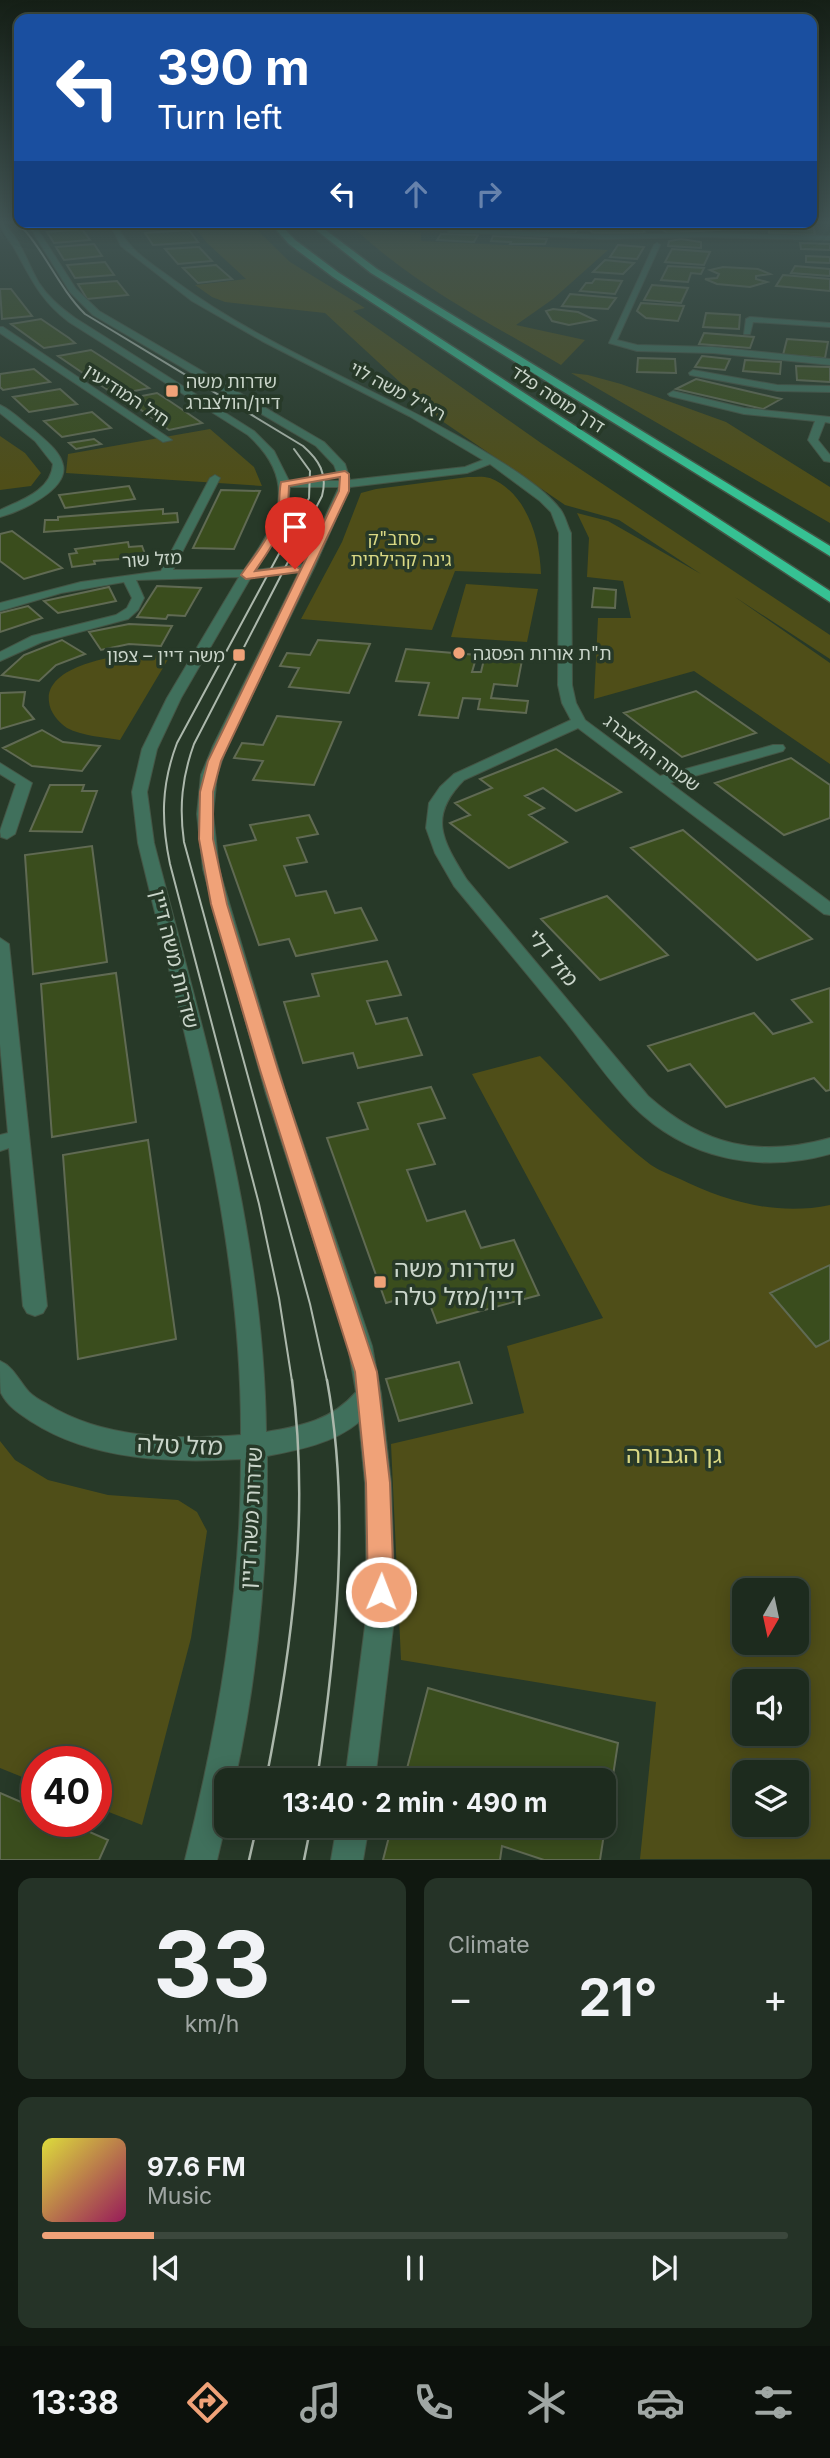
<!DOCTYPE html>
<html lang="en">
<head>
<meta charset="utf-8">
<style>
	body { margin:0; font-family:Inter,"Noto Sans Hebrew",sans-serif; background:#253327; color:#f1f3f6; height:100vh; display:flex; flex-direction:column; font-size:26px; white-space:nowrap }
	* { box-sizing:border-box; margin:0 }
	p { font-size:23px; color:#a0a7a4 }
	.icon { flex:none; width:38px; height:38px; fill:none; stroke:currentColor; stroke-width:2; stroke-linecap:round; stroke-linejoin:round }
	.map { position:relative; height:1860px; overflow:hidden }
	.side { display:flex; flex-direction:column; gap:18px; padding:18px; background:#101810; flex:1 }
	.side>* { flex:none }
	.banner { position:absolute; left:14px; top:14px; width:803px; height:214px; border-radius:14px; box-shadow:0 4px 18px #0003,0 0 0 2px #3b473c; background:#1a4fa0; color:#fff; overflow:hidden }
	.needle { width:46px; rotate:189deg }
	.buttons { position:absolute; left:732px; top:1578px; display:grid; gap:14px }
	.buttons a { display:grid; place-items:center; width:77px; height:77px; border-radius:14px; background:#1d2b1e; box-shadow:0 4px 18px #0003,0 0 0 2px #3b473c; font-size:35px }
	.speed { position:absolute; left:21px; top:1746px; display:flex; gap:14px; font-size:35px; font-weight:700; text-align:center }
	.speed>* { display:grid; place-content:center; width:91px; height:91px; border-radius:50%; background:#1d2b1e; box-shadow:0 4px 18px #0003,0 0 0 2px #3b473c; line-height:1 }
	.speed .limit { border:10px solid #d22; background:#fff; color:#111 }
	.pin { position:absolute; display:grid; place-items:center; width:60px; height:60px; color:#fff; margin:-72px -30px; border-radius:50% 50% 50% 0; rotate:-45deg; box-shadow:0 0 7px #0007 }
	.pin .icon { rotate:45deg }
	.me { position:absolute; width:77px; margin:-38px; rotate:1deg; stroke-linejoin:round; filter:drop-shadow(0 0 5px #0008) }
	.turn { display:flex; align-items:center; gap:24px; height:147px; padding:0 28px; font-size:32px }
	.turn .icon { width:91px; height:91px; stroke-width:2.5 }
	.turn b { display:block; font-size:49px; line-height:60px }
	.lanes { display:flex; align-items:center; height:66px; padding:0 28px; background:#0003; justify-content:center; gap:35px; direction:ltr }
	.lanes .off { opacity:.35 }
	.big { font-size:52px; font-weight:700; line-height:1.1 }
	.side .card { flex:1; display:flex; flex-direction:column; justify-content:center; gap:10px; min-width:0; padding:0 24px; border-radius:14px; background:#253327 }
	.side .dial { align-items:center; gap:0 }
	.dial b { font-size:91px; line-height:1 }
	.song { display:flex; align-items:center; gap:21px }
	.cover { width:84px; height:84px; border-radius:10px; background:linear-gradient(135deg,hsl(60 70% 55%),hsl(330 70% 35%)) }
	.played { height:7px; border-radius:4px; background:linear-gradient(90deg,#f0a278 15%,#3b473c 15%) }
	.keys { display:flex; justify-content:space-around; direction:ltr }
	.heat { display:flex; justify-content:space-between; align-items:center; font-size:38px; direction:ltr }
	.side .tiles { flex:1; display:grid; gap:18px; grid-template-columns:1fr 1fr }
	.card:last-child { grid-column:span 2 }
	.trip { position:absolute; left:214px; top:1768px; width:402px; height:70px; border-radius:14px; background:#1d2b1e; box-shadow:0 4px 18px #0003,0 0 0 2px #3b473c; font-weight:700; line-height:70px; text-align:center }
	.menu { display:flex; height:112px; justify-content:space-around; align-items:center; background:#0c110c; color:#a0a7a4 }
	.menu .icon { width:49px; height:49px }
	.menu .active { color:#f0a278 }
	.menu b { font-size:32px; color:#f1f3f6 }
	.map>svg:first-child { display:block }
	.green { fill:#4f4e18; fill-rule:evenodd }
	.building { fill:#3a4d1d; stroke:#606a53; stroke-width:2 }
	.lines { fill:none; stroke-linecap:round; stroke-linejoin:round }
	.minor-casing { stroke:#445545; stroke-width:2 }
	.highway-casing { stroke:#445545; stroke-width:3 }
	.minor { fill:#40705c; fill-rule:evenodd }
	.highway { fill:#36c193; fill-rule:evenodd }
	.tram-far1 { stroke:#acb8ac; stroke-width:2 }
	.tram { stroke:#acb8ac; stroke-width:2.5 }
	.route { fill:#f0a278; stroke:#9c694e; stroke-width:2 }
	.poi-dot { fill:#f0a278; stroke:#273928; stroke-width:2.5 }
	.labels { text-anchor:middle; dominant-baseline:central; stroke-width:7; stroke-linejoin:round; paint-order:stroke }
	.far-poi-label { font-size:18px; fill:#cad5ca; stroke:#273928; text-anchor:start }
	.far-street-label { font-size:18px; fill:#cad5ca; stroke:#273928 }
	.far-park-label { font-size:18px; fill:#d9d884; stroke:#273928 }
	.street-label { font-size:21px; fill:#cad5ca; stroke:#273928 }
	.near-poi-label { font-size:24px; fill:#cad5ca; stroke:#273928; text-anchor:start }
	.near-street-label { font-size:24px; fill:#cad5ca; stroke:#273928 }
	.near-park-label { font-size:24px; fill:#d9d884; stroke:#273928 }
</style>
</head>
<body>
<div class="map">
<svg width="830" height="1860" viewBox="0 0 830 1860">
	<rect width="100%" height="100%" fill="#273928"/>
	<!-- green -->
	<path class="green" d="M191,222H249L290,262L365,308L353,311L541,443L830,635V659L735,597L830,663V764L694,671L594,699L598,618H631L623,581L587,577L589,538L577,513L608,521L701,574L619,520L565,505L442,421L325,313L225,302L212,297L195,285L246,279L206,242Z
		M355,229L421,233V241L608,250L553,299L516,325L585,340L561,365C490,323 416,286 355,229Z
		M571,373L588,375L621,384L726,422L830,487V523Z
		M210,429L254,467L262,486L66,473L68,454Z
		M0,436L25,453L41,473L31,486L0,490Z
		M468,477C475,477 483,476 490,478C527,493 540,539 541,574L455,571L432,630L301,619L342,542L361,493L376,489Z
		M466,584L538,589L527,642L451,637Z
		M147,653L170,656L120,740C103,737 82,736 67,728C58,722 50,712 49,702C44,664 122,654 147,653Z
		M540,1056C576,1092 610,1134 651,1165C660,1171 671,1175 680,1179C727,1202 778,1216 830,1205V1859H640L656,1702L401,1660L391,1444L524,1413L507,1346L603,1318L472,1074ZM744,1591H796V1643H744ZM744,1682H796V1734H744ZM744,1773H796V1825H744Z
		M0,1441L15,1460L48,1480L108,1495L178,1500L197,1512L207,1531L191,1638L142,1825L96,1807V1762H37V1783L0,1768Z"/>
	<!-- building -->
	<path class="building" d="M36,222H74L78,225L44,229Z
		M442,222H471L465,227L436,226Z
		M505,222H525L521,230L484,227L486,223Z
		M769,222L813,224L815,235L769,233Z
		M708,223L719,230L667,233L656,225Z
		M541,224L579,225L575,233L537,232Z
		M589,226H641L645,233H592Z
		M82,229L90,240L54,243L47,232Z
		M189,230L198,242L153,245L145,233Z
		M441,234L478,235L474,242L437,240Z
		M493,236L547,239L545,244H510L511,242L491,241Z
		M681,239L701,242V248L668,246L669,241Z
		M800,243L830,244V250L801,249Z
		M94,244L102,256L64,260L56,247Z
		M618,245L644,247L637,259L610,257Z
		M199,247L212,261L178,264L165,249Z
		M672,249L710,252L704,265L665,262Z
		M806,256L830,257V263L806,262Z
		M605,260L634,263L623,274L593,272Z
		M105,262L114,275L75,278L67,265Z
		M216,265L232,279L198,283L183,268Z
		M668,266L704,268L701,274L691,273L688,282L661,280Z
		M795,266L830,269V276L791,273Z
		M723,267L758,269L770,274L756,276V279L767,282L750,287L717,284L705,279L717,278L719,274L710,270Z
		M783,275L830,279V291L776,286Z
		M595,279L622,281L615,294L580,291L586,283H592Z
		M117,281L128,295L87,299L78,284Z
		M652,285L688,288L681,303L644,300Z
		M0,289H11L32,316L2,319Z
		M570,294L616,298L608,309L562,306Z
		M641,303L684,306L678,321L646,318L637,311Z
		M553,309L578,312L595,320L569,325L552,321L546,311Z
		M706,313L740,315L739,329L703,327Z
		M41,319L69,338L75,343L44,348L11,324Z
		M704,333L754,337L750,348L699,344Z
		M787,339L828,342L825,358L783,355Z
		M91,350L102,357L149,388L115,395L58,356Z
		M702,356L730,359L725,370L695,367Z
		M638,358L675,359L676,373L637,372Z
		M745,360L781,362L780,374L743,371Z
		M796,366L830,367V382L797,380Z
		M34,369L50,382L3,390L0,387V374Z
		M696,379L781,399L763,409L676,389Z
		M60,389L77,404L29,412L13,397Z
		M157,393L171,402L202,423L169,430L126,399Z
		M92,412L111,428L62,437L44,421Z
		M94,439L101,444L76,449L69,443Z
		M129,486L135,499L65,508L59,495Z
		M221,490L260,491L234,549L193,548Z
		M163,509V514L177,513L178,522L44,532L45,520H58V517Z
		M12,531L62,568L24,579L0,561V534Z
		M128,542L129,547L142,546L146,557L94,561L95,564L72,567L69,554L77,553L75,549Z
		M157,586L201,588L185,616L168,615L166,619L137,617Z
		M109,587L116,601L58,613L44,601Z
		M594,588L616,590L615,608L592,607Z
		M28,606L42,618L0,632V613Z
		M129,624L172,626L161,646L129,644L101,650L89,632Z
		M62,640L85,654L56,665L39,681L2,675L24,655Z
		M318,640L370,644L349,693L289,687L299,668L280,666L287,653L310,655Z
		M487,647L524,650L517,686L494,684L491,698L528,701L526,713L478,709L480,699L463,698L458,718L419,715L429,683L396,681L406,649L477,655L472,672H481Z
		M696,691L756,733L682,757L624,713Z
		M25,692L23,706L34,719L0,729V693Z
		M277,716L341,722L314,785L253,780L263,761L234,758L242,743L263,745Z
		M42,730L63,742L100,746L82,771L32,766L3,748Z
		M556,749L621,792L576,811L543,788L525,796L544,808L529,815L567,842L509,868L450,823L470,815L455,803L492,788L480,779Z
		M791,758L830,785V818L784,835L715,783Z
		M50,785H84L82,791H97L82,832L30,831Z
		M309,815L318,834L297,838L307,862L284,866L296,896L326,891L335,913L361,908L377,940L296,956L289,939L259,945L224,846L256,840L250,825Z
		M683,830L748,885L812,939L757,960L631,848Z
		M92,846L107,962L33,974L25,855Z
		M607,896L668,955L600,980L541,919Z
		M387,961L401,995L367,1001L376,1024L407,1018L422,1055L358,1068L353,1053L303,1063L284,1002L319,996L312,974Z
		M116,973L136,1122L52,1137L41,984Z
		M830,988V1090L826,1091L814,1078L726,1107L690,1064L668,1071L648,1046L754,1013L773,1034L812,1022L792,1000Z
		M431,1087L445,1118L418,1124L435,1164L407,1170L427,1221L465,1211L481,1248L514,1240L539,1295L437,1323L425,1292L386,1303L327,1138L368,1129L358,1103Z
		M148,1140L176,1339L78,1359L63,1155Z
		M830,1265V1340L816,1347L770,1293Z
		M459,1362L472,1403L399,1421L386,1379Z
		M428,1688L618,1743L600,1860H544L502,1846L500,1860H383L392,1825H604V1780H404Z
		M0,1793L37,1809V1822H67L108,1840L99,1860H0Z"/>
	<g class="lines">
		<defs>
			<path id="minor" d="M0,222C20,235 27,263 39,283C48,297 61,308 75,318L254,431L274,451L289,481H340L334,465L316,446L93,315L70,292L33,232L24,222H31L38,230L76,289L99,311L324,442L345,464L350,480L465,467L483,460L409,416L262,341L192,301L121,246L109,222H115C130,253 149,261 175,281C263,346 370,386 465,440C492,456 541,484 560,509C565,515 567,525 571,533L572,685L576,703L585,720L660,776L773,745H783L785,748L783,751L670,783L830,902V915L824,914L578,728L464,780C427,817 443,841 467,880L648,1096C704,1146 758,1158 830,1138V1154C759,1174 686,1159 633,1106C608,1080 588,1050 566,1022C529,976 491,931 454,886L435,853L426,828L429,803L440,787L454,774L571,720L562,703L558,685L559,533L551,512L540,501L490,464L467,473L350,487L315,566L227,746L217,775L213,814L219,869L286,1094L372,1346L381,1394L391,1483L395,1611L375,1780H345L367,1611L365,1483L359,1422C334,1443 299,1450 267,1456C268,1564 258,1674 235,1780H226V1822L217,1860H185C218,1727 241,1595 241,1459C172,1463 93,1461 32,1422C20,1414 8,1407 1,1393C0,1385 0,1371 0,1361C14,1367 19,1381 29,1392C34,1397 41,1401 47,1404C103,1439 177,1440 241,1435C242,1233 185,1038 138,843L132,792L142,749L167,698L239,577L136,580L144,598L138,610L128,619L42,642L0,661V652L32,636L116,615L127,608L132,598L124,582L61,593L0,611V603L81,582L161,571L210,478L215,475L220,478L173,570H244C279,521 299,481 248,435L69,322C39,299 31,278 13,246C8,238 0,231 0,222ZM290,487H339L303,564L256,570L285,521ZM299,572L213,746L201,775L197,814L203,869L266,1094L348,1346L356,1392C332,1420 302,1426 266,1432C264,1231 204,1037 154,843L147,792L157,749L181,698L251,577Z
				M450,229L604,235L704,233L830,236V240L704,237L604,239L448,232Z
				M657,243L660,245L617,340L637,345L713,347L830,359V365L713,353L637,351L609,343L654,245Z
				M750,317L830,323V327L753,322L750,334H744L746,319Z
				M0,327H3L172,440L163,442L0,333Z
				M693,370L777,385L830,386V392L777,391L690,375L689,373Z
				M673,391L744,408L830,417V423L825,422L818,440L830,455V462L824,461L808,440L815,421L744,414L670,396L668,394Z
				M0,405C13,411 24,423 35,431C45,440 60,451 63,465C69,490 19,512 0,517V510C21,500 51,491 53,464L35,441L0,413Z
				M0,763L32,783L15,834L7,839L1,837L0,831L16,784L0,774Z
				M0,938L9,944L47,1306L43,1313L35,1316L27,1313L23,1306L9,1148L0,1151V1135L8,1133L0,1044Z
				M337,1825H369L363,1860H331Z"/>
			<path id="highway" d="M269,222H278L295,240L339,273L830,591V602L333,277L289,244Z
				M306,222H315L377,269L830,546V556L371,273Z"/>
		</defs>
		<!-- minor casing -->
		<use href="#minor" class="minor-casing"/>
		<!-- highway casing -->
		<use href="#highway" class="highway-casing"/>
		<!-- minor -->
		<use href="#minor" class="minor"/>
		<!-- highway -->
		<use href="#highway" class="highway"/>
		<!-- tram-far1 -->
		<path class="tram-far1" d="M16,221C44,248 57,286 85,314L303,446C319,460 328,474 322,496L194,744C182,777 179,807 184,842L310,1304L327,1381
			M292,1381L279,1298L259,1204L170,864C161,821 161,785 177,743L309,498L310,471L294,449"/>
		<!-- tram -->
		<path class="tram" d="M266,1780C292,1647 310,1515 292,1380
			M317,1780C336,1648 351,1512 327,1380
			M249,1860L257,1825
			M304,1860L311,1825"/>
	</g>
	<!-- sky -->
	<linearGradient id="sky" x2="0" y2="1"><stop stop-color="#151f16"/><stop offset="0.46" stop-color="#415453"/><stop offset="1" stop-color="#415453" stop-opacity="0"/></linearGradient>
	<rect width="830" height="482" fill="url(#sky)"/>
	<!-- route -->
	<path class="route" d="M345,471L349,474V491L221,761L213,792V839L227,904L278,1070L377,1372L390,1483L394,1592L390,1601L381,1604L372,1601L368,1592L366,1483L355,1372L260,1070L211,904L199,839L200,792L208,761L339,491L340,477L289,486C289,523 275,542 255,571L295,566L300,569L299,572L246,579L241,575C255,555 272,535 278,510C280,501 279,491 281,482Z"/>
	<!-- markers -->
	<g class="poi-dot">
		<rect x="165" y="384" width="14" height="14" rx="3.5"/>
		<circle cx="459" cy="653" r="7"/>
		<rect x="232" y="648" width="14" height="14" rx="3.5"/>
		<rect x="373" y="1275" width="14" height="14" rx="3.5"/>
	</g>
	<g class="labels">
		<!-- far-poi labels -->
		<g class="far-poi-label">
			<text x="186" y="381">שדרות משה<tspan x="186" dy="21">דיין/הולצברג</tspan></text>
			<text x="473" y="653">ת"ת אורות הפסגה</text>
			<text x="225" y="655" text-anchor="end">משה דיין – צפון</text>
		</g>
		<!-- far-street labels -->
		<g class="far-street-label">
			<text transform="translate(398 391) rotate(28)">רא"ל משה לוי</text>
			<text transform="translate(127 395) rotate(33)">חיל המודיעין</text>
			<text transform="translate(558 399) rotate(33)">דרך מוסה פלד</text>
			<text transform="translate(152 559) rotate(-4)">מזל שור</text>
			<text transform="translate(652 753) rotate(37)">שמחה הולצברג</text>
		</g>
		<!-- far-park labels -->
		<g class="far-park-label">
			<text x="401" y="538">סחב"ק -<tspan x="401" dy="21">גינה קהילתית</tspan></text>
		</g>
		<!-- street labels -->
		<g class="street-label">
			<text transform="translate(553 958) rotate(50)">מזל דלי</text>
			<text transform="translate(175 959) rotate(76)">שדרות משה דיין</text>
			<text transform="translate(251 1518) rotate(-87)">שדרות משה דיין</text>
		</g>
		<!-- near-poi labels -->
		<g class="near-poi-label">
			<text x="394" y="1268">שדרות משה<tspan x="394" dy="28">דיין/מזל טלה</tspan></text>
		</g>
		<!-- near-street labels -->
		<g class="near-street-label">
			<text transform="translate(180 1445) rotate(2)">מזל טלה</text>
		</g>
		<!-- near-park labels -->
		<g class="near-park-label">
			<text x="674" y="1454">גן הגבורה</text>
		</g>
	</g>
</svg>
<div class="buttons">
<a><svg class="needle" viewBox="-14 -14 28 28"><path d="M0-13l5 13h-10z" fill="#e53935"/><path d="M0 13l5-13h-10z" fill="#a0a7a4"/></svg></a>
<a><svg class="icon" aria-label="sound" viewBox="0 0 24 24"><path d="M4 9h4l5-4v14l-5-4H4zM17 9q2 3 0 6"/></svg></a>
<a><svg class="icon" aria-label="layers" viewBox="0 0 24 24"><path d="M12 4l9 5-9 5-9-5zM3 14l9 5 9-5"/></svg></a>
</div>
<div class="speed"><div class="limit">40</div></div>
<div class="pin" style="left:295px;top:569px;background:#d93025"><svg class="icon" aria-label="arrive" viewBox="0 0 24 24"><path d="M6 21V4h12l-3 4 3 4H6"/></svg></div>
<svg class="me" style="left:381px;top:1592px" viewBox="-20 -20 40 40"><circle r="17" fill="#f0a278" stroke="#fff" stroke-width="3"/><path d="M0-11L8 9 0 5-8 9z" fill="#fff"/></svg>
<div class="trip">13:40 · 2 min · 490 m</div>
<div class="banner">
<div class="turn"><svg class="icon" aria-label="left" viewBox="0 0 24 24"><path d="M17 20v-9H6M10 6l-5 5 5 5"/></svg><div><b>390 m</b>Turn left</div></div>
<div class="lanes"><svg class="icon" aria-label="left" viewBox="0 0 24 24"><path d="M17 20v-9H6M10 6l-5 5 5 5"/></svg><svg class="icon off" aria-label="ahead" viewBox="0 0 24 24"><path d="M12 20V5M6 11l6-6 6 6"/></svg><svg class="icon off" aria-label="right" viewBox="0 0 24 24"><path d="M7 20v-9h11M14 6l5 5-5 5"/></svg></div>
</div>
</div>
<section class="side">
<div class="tiles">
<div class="card dial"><b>33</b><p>km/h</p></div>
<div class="card"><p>Climate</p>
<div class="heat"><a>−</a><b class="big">21°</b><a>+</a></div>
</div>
<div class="card">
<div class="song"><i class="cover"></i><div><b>97.6 FM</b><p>Music</p></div></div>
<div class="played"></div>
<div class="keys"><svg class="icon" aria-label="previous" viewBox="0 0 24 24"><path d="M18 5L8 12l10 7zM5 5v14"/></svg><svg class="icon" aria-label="pause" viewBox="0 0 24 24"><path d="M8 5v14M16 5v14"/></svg><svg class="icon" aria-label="next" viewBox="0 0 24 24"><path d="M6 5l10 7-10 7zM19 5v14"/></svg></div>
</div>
</div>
</section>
<nav class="menu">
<b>13:38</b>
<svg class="icon active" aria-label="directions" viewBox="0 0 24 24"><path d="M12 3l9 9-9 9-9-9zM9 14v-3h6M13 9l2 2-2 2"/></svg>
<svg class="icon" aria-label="music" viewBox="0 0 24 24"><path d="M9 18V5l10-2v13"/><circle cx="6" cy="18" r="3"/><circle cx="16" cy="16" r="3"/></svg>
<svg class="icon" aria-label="phone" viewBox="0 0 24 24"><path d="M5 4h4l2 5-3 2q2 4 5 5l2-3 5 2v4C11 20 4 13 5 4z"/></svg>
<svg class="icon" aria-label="climate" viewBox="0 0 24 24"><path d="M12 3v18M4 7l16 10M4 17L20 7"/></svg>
<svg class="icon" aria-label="car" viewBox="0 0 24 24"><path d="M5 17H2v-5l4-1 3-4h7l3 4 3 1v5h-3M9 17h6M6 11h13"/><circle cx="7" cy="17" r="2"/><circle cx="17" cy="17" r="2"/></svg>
<svg class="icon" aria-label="filters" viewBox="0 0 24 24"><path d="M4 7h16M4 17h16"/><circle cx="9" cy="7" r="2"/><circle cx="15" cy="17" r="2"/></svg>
</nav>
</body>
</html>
